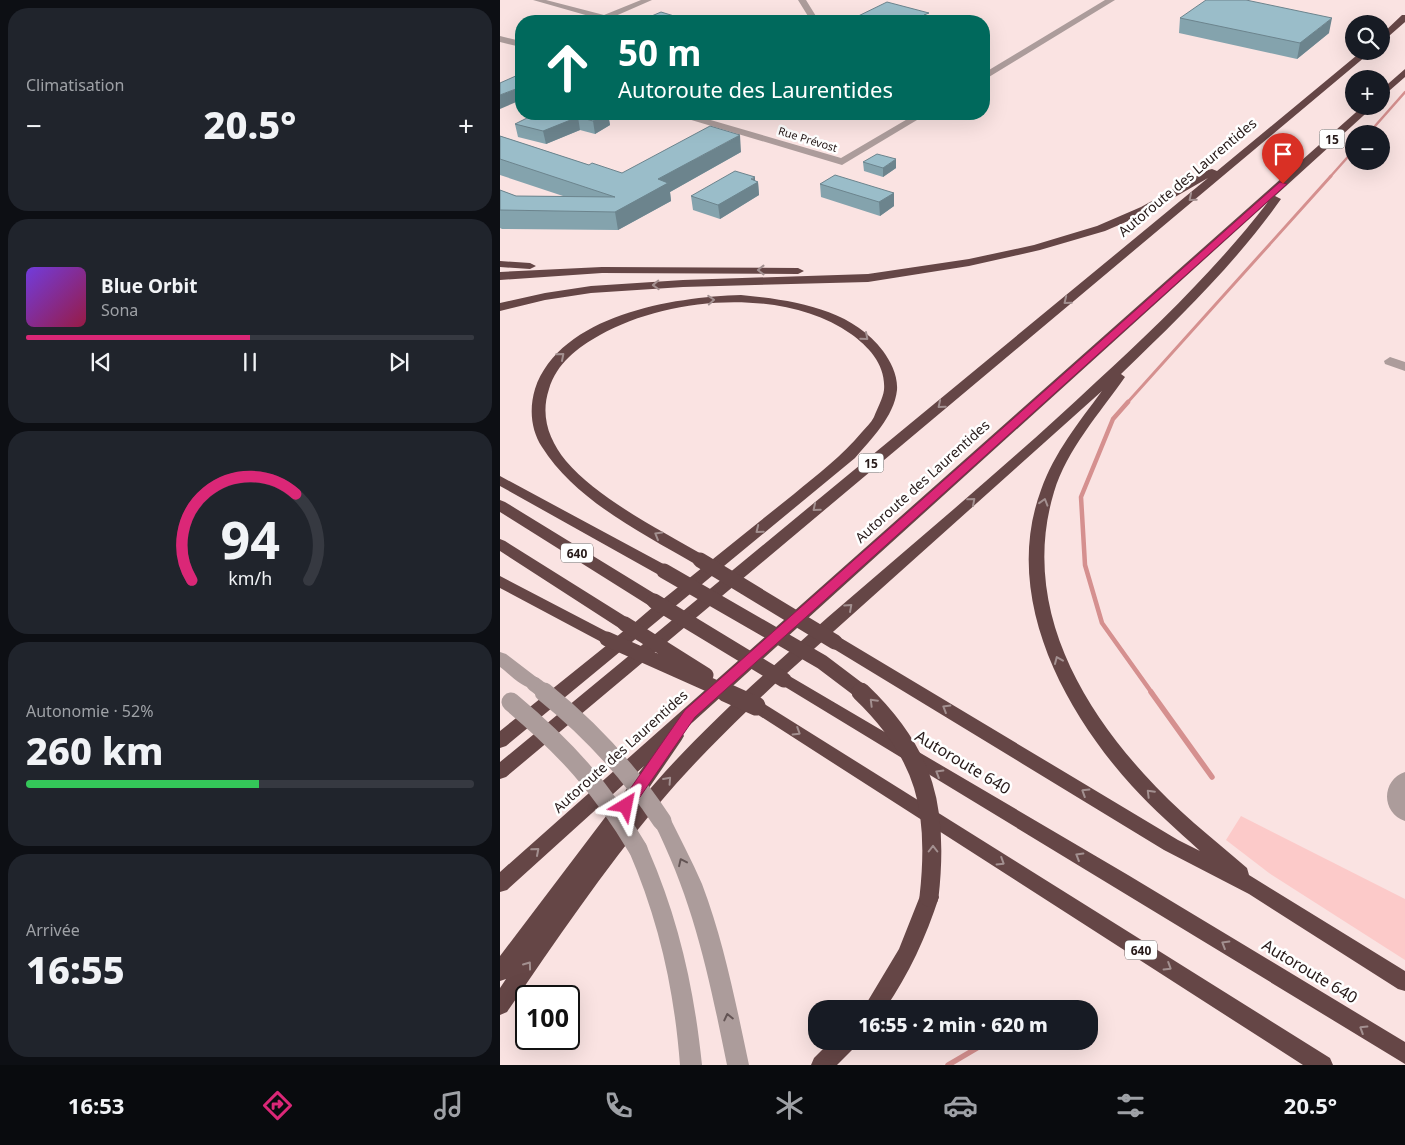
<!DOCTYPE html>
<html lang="fr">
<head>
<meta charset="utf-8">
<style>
	body { margin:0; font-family:"Noto Sans",sans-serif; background:#20242c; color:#f1f3f6; height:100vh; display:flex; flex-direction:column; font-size:19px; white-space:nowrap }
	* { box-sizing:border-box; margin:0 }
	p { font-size:16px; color:#9ea1a6 }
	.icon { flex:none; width:28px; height:28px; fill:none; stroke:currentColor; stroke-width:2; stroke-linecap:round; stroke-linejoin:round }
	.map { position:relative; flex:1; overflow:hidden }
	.drawer { display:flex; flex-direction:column; gap:8px; padding:8px; background:#0d0f14; width:500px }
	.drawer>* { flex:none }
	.hud { position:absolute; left:15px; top:15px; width:475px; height:105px; border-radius:20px; box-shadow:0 5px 20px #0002; background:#00695c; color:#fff; overflow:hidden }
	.fabs { position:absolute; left:845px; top:15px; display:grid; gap:10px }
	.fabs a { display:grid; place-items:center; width:45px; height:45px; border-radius:50%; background:#171b24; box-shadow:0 5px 20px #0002; font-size:25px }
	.speed { position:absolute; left:15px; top:985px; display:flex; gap:10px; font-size:25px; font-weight:700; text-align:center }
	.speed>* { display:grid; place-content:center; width:65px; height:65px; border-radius:50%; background:#171b24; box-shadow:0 5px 20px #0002; line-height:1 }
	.speed .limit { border:2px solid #111; border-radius:8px; background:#fff; color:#111 }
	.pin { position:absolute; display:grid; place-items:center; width:42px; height:42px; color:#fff; margin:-51px -21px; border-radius:50% 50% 50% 0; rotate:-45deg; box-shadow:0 0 5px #0007 }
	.pin .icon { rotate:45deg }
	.me { position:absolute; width:55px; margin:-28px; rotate:35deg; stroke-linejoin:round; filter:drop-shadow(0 0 4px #0008) }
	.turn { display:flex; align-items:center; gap:18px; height:105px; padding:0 20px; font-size:22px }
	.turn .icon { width:65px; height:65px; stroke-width:2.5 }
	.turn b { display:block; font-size:35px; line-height:42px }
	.big { font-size:38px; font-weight:800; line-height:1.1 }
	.drawer .tile { flex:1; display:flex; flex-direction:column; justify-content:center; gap:8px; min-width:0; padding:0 18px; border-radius:20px; background:#20242c }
	.drawer .dial { align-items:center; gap:0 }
	.dial svg { height:130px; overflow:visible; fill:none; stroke:#363941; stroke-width:7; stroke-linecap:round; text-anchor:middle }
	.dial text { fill:#f1f3f6; stroke:none }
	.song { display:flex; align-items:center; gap:15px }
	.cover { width:60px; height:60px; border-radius:8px; background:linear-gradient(135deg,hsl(260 70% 55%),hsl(340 70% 35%)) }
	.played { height:5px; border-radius:2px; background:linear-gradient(90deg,#db2777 50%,#363941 50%) }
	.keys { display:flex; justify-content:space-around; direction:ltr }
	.heat { display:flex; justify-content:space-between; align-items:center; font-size:28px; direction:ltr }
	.charge { height:8px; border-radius:4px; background:linear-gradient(90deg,#34c759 52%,#363941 0) }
	.trip { position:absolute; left:308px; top:1000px; width:290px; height:50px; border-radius:20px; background:#171b24; box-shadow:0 5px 20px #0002; font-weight:800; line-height:50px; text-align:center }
	.tab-bar { display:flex; height:80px; justify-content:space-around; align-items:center; background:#090b0e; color:#9ea1a6 }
	.tab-bar .icon { width:35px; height:35px }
	.tab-bar .selected { color:#db2777 }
	.tab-bar b { font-size:22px; color:#f1f3f6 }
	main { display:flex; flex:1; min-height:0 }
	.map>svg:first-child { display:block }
	.green { fill:#fccac9 }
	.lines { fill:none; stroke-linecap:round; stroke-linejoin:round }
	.stream-far3 { stroke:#d5908f; stroke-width:2.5 }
	.stream-far2 { stroke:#d5908f; stroke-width:3 }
	.stream-far1 { stroke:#d5908f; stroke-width:4.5 }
	.stream { stroke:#d5908f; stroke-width:5.5 }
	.minor { fill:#ac9c9b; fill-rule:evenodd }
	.highway { fill:#654646; fill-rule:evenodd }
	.minor-bridge-far1 { stroke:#ac9c9b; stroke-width:15 }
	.minor-bridge { stroke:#ac9c9b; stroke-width:19 }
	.highway-bridge-far1 { stroke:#654646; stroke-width:15 }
	.highway-bridge { stroke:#654646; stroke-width:19 }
	.wall { fill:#84a3ad }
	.shaded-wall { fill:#6c848d }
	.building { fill:#9abdc9; stroke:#6c848d }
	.oneway { stroke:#a39090 }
	.oneway2 { stroke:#635454 }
	.route { fill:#db2777; stroke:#8e194d }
	.labels { text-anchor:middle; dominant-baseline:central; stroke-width:5; stroke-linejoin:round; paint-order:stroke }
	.far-street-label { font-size:11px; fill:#271a19; stroke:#fff }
	.shield { fill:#fff; stroke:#685f5e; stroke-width:1 }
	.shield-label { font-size:12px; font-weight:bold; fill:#271a19 }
	.street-label { font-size:14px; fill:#271a19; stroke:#fff }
	.near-street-label { font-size:16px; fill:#271a19; stroke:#fff }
</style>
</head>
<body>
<main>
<section class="drawer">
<div class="tile"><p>Climatisation</p>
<div class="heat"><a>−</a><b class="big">20.5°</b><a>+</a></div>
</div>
<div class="tile">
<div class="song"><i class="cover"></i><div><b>Blue Orbit</b><p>Sona</p></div></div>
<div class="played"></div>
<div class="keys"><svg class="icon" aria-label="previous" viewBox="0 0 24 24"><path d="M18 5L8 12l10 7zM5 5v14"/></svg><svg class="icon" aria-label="pause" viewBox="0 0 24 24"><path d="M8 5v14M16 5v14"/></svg><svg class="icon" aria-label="next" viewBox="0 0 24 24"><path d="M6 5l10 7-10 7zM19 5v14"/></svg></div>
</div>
<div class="tile dial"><svg viewBox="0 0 100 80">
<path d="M14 69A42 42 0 1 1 86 69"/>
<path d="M14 69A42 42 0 0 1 78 16" stroke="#db2777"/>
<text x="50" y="56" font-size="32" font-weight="700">94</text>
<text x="50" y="72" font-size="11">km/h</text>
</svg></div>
<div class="tile"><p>Autonomie · 52%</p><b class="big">260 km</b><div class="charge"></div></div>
<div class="tile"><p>Arrivée</p><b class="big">16:55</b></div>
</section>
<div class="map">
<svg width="905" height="1065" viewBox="0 0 905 1065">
	<rect width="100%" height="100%" fill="#fae3e2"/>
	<!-- green -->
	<path class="green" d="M741,816L905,899V960L769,873L726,840Z"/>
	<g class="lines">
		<!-- stream-far3 -->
		<path class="stream-far3" d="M868,134L905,92
			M830,177L854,150"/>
		<!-- stream-far2 -->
		<path class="stream-far2" d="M627,403L831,176"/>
		<!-- stream-far1 -->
		<path class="stream-far1" d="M628,402L613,419L581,497L585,565L602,623L652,693"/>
		<!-- stream -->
		<path class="stream" d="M651,692L712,777
			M530,1009L534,1005
			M448,1065L489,1041"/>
		<!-- minor -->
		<path class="minor" d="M33,0H46L104,15L141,0H152L104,21H93L96,18Z
			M298,0H306L319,21H311Z
			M605,0H615L484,80V73Z
			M0,36L21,41V47L0,42Z
			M176,114H190L341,158L416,114H427L342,165L178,116Z
			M890,357L905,362V371L885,364L884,361Z
			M0,652L6,654L40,680L42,684L40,688C26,693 11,675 0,667Z
			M905,772V821C881,813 881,780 905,772Z
			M162,813L169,816C180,838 192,861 202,884C224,942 236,1004 249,1065H227C209,977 194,902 153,821L155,816Z
			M138,841L145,843L148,849C179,920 194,988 202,1065H180C174,988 159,921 128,849L131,843Z"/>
		<!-- highway -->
		<path class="highway" d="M902,15H905V22L881,43V35Z
			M862,51H872L6,777L0,779V762L708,178L649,212L605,231L540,250L469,266L368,282L183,287L91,293L45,300L0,311V303L45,293L91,286L183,280L368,274L469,259L534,245L597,226L641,207L708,170L712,169L717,171Z
			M905,69V77L881,98V90Z
			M863,106H874L775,196L781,199C736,263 678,319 621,374L625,377C600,413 567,449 554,492C522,598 574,697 644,774C675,809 712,838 747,868L749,875L905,971V991L898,989L749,894L664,850L329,646L327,642L329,638L335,636L341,638L678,840L700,851C677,830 653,809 632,786C562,709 502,595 541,490C554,453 579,422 602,391L286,674L628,875L905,1042V1064L277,682L258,700L830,1058L833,1065H803L249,709C217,740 186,771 157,806C103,871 55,942 7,1012L0,1015V988L6,979L0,981V956L144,766L7,890L0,892V872ZM768,202C717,268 657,326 596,382C509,464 417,540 327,618C262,676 195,734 140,801L181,741L184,736L182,732Z
			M0,261L30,263L36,266L30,269L0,267Z
			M102,267L298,268L304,271L298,274L102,273L0,280V272Z
			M241,295C291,300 351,308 383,351C391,362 398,376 397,390C394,417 371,439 355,458L6,746L0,748V731L107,645L0,588V576L113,635L115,638L126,629L119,628L0,551V539L5,541L131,620L133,624L154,606L148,605L0,512V500L5,502L160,597L162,600C206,565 250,529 294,494C318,474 342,456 362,432C366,427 371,423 374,417C377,409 383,398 384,390C386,365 369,347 351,334C284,287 169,296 100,335C77,348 57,363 49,389C40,416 49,440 66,461C98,499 162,531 205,556L208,560L205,564H195C142,533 75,500 42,447C31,430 29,409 35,389C60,315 173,297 241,295Z
			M0,476L169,567L172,571L169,575L164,576L159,575L0,486Z
			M429,889L436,891L439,897C426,937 409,974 385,1009H363L399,949L422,891Z
			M331,1041H357L354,1048L337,1065H311L314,1058Z"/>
		<!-- minor-bridge-far1 -->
		<path class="minor-bridge-far1" d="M34,684L46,693"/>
		<!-- minor-bridge -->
		<path class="minor-bridge" d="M44,692C90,729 129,771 162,821
			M11,702C65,747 102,788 138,849"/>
		<!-- highway-bridge-far1 -->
		<path class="highway-bridge-far1" d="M200,560L335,642
			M164,571L322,662L363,693
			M154,601L284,680
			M125,624L206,675
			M107,639L228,693"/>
		<!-- highway-bridge -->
		<path class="highway-bridge" d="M225,692L256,706
			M361,692C426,754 439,810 429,897"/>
	</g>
	<!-- wall -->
	<path class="wall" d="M680,18L829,33L797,59L679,33Z
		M108,114L110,125L95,134L80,130L46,144L18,137L15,124L50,116Z
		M0,136L89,165L122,173L241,152L170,192L171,201L118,230L2,229L0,228V190L16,196H63L0,175Z
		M363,162L396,168L383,177L364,171Z
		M255,181L258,182L259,195L220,219L193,210L191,196Z
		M320,184L394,193V206L380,216L321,197Z"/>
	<!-- shaded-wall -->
	<path class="shaded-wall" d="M832,18L829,33L797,59L800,43Z
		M21,87V100L0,109V95Z
		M105,114H108L110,125L95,134L93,121Z
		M78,117L80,130L46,144L43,131Z
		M240,135L241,152L170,192L171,201L118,230L115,212L158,179Z
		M396,159V168L383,177V168Z
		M255,177V183L258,182L259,195L220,219L218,205Z
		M394,193V206L380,216L379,202Z"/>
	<!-- building -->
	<path class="building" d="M706,0H746L832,18L800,43L680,18Z
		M387,2L429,13L424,15L450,21H348Z
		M161,12L184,19L178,21H140Z
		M18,75L21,76V87L0,95V83Z
		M35,114H40L50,116L55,114H105L93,121L78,117L43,131L15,124Z
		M210,126L240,135L158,179L168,183L115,212L0,210V190L16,196L115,197L0,159V136L89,165L92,163L122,173Z
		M377,154L396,159L383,168L363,162Z
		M235,171L255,177L251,179L258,182L218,205L191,196Z
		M335,175L394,193L379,202L320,184Z"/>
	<!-- one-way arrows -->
	<defs><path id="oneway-chevron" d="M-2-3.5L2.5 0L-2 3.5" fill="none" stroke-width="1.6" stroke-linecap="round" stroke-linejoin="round" transform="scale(1.25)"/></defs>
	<g class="oneway">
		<use href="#oneway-chevron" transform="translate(692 198) rotate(140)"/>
		<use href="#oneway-chevron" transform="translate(261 270) rotate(-180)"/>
		<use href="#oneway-chevron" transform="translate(156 285) rotate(178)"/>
		<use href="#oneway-chevron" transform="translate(211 300) rotate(-4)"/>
		<use href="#oneway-chevron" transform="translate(567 301) rotate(141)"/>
		<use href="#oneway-chevron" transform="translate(365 337) rotate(41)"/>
		<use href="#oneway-chevron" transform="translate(61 356) rotate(-41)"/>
		<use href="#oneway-chevron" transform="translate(441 405) rotate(140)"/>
		<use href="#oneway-chevron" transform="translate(472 501) rotate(-41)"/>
		<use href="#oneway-chevron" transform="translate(544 502) rotate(-73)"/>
		<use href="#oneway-chevron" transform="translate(316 508) rotate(140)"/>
		<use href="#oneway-chevron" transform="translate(259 530) rotate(141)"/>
		<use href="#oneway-chevron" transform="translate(158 535) rotate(-150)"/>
		<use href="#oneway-chevron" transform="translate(349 607) rotate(-42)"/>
		<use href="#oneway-chevron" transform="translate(558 660) rotate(-113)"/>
		<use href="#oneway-chevron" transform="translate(373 702) rotate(-135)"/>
		<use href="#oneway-chevron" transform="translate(446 708) rotate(-149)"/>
		<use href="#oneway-chevron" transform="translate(297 732) rotate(32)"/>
		<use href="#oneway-chevron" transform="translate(439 773) rotate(-149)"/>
		<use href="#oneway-chevron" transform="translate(168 780) rotate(-48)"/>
		<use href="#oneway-chevron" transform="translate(585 792) rotate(-148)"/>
		<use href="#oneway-chevron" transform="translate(650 793) rotate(-135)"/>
		<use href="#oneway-chevron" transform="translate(433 849) rotate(-90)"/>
		<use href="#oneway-chevron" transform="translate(36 851) rotate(-41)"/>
		<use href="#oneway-chevron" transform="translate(579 856) rotate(-149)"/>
		<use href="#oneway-chevron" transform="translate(501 862) rotate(32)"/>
		<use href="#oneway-chevron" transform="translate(725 944) rotate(-149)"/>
		<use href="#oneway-chevron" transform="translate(28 965) rotate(-54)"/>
		<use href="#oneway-chevron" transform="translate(668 967) rotate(32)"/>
		<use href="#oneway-chevron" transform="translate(863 1029) rotate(-148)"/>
	</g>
	<g class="oneway2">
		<use href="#oneway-chevron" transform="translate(182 862) rotate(-115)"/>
		<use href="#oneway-chevron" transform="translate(228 1017) rotate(-103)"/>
	</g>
	<!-- route -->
	<path class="route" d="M780,182L787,184L195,717L131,810L126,812L121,810L119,806L121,802L185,710Z"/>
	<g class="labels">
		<!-- far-street labels -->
		<g class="far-street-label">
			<text transform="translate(308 139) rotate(17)">Rue Prévost</text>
		</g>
		<!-- shield labels -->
		<g class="shield">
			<rect x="819.5" y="129.5" width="25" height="19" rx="4"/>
			<rect x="358.5" y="453.5" width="25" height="19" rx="4"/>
			<rect x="61" y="543.5" width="32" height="19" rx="4"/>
			<rect x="625" y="940.5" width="32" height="19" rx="4"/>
		</g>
		<g class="shield-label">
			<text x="832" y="139">15</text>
			<text x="371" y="463">15</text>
			<text x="77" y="553">640</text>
			<text x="641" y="950">640</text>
		</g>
		<!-- street labels -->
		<g class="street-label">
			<text transform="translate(687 177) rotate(-40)">Autoroute des Laurentides</text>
			<text transform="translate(422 481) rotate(-42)">Autoroute des Laurentides</text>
			<text transform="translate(120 751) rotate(-42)">Autoroute des Laurentides</text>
		</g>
		<!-- near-street labels -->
		<g class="near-street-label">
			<text transform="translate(463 762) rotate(31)">Autoroute 640</text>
			<text transform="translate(810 971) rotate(31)">Autoroute 640</text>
		</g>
	</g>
</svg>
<div class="fabs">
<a><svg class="icon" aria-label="search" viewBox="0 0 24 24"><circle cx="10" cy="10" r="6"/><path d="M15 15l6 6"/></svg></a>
<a>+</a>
<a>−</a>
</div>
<div class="speed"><div class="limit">100</div></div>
<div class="pin" style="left:783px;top:184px;background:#d93025"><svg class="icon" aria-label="arrive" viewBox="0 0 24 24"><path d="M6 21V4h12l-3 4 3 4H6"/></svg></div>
<svg class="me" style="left:126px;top:806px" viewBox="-20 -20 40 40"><path d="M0-17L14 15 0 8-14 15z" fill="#db2777" stroke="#fff" stroke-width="4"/></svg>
<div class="trip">16:55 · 2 min · 620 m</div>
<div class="hud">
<div class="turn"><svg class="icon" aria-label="ahead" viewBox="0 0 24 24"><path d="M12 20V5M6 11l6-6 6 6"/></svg><div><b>50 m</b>Autoroute des Laurentides</div></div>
</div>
</div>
</main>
<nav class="tab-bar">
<b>16:53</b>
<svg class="icon selected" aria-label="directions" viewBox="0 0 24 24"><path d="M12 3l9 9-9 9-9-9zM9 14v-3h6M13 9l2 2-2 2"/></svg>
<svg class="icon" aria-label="music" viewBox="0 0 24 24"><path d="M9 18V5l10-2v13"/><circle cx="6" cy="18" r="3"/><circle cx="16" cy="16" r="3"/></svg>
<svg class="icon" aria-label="phone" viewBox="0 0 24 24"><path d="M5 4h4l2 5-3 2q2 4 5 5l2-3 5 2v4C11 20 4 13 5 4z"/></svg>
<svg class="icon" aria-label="climate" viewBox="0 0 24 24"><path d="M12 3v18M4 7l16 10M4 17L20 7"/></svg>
<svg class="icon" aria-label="car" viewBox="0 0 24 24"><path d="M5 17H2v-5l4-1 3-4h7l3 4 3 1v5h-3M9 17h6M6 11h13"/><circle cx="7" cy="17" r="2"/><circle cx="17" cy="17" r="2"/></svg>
<svg class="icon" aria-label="filters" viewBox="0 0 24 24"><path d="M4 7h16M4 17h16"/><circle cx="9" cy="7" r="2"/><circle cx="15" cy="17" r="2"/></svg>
<b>20.5°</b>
</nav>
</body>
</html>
